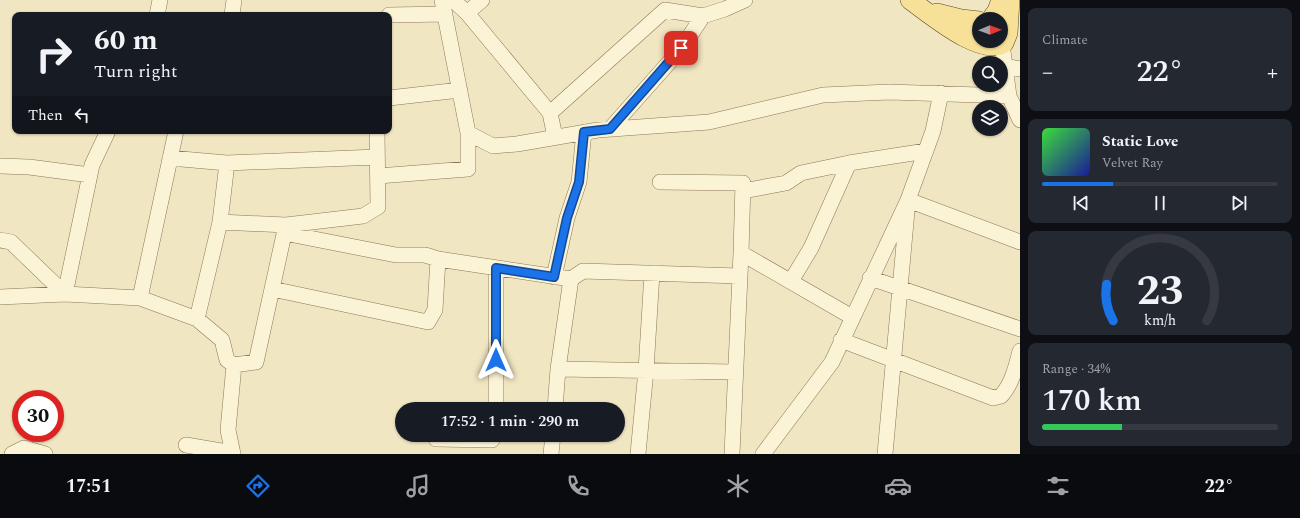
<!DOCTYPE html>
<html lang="en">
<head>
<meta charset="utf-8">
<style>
	body { margin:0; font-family:Spectral,serif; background:#242831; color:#f1f3f6; height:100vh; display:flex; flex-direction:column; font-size:15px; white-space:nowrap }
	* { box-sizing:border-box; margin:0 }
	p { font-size:13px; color:#9ea1a6 }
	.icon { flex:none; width:22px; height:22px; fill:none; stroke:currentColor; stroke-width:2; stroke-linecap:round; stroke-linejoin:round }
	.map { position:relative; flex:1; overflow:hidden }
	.panel { display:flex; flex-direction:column; gap:8px; padding:8px; background:#0d0f14; width:280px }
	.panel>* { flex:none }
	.banner { position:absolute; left:12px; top:12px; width:380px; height:122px; border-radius:8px; box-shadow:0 1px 3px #0004; background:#171b24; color:#f1f3f6; overflow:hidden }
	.needle { width:26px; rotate:89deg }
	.fabs { position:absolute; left:972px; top:12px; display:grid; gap:8px }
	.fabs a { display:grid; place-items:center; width:36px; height:36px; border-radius:50%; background:#171b24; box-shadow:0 1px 3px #0004; font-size:20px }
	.speed { position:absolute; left:12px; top:390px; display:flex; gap:8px; font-size:20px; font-weight:700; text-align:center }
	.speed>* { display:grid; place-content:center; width:52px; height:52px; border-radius:50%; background:#171b24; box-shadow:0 1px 3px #0004; line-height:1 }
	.speed .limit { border:6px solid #d22; background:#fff; color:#111 }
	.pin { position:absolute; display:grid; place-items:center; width:34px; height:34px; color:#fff; margin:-17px; border-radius:8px; box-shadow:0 2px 6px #0006 }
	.me { position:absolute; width:44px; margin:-22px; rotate:0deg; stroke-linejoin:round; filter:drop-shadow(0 0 3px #0008) }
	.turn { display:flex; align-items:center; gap:14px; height:84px; padding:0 16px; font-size:18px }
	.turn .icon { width:52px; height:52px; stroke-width:2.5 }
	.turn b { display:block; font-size:28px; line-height:34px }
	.then { display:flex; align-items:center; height:38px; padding:0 16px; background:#0003; gap:8px; font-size:15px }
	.big { font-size:30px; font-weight:600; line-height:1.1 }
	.panel .widget { flex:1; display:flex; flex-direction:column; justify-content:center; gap:6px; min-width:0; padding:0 14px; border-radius:8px; background:#242831 }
	.panel .dial { align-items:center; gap:0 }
	.dial svg { height:104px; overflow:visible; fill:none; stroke:#363941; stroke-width:7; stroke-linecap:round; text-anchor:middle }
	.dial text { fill:#f1f3f6; stroke:none }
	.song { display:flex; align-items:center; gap:12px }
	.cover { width:48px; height:48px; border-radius:6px; background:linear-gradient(135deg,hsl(120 70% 55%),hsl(240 70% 35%)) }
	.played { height:4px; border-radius:2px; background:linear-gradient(90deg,#1a73e8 30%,#363941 30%) }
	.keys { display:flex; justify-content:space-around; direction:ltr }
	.heat { display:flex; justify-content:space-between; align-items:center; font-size:22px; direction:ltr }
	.charge { height:6px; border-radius:3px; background:linear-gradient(90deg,#34c759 34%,#363941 0) }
	.trip { position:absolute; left:395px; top:402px; width:230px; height:40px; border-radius:20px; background:#171b24; box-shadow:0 1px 3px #0004; font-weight:600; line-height:40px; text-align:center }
	.menu { display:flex; height:64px; justify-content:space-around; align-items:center; background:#090b0e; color:#9ea1a6 }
	.menu .icon { width:28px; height:28px }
	.menu .current { color:#1a73e8 }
	.menu b { font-size:18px; color:#f1f3f6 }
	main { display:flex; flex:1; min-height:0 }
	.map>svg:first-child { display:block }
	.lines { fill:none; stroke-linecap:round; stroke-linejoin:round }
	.minor-casing { stroke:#8c7758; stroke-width:16 }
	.major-casing { stroke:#5a452c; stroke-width:20 }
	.minor { stroke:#fbf3d6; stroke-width:15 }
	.major { stroke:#f7e097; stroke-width:19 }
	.route-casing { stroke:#114b97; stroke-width:10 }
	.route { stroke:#1a73e8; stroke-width:7 }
</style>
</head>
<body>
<main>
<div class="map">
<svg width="1020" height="454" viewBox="0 0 1020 454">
	<rect width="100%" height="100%" fill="#f1e6c2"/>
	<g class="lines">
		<defs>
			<path id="minor" d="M453,0L467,13L550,113L555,137
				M467,13L482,0
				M157,15L160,0
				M232,15L234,0
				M389,15L445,14
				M1002,44L1009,96L1020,120
				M1005,66L1020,69
				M389,98L460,90
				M550,113L665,10L703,16L725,9L745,0
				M610,129L681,49L703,16
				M468,133L493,146L517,144L598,130L709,122L823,95L889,92L1009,96
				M170,158L227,163L377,157
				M0,166L29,167L90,175
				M378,176L468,169V133L442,0
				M660,182L743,183L741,253L732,454
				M743,191L786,183L801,173L849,163L926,151
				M220,222L286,225L363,216L378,207L377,131
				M284,233L396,255H425L438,259L571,279L583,271L739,276
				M0,240L11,242L65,294
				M741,253L852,317
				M496,268V409
				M554,277L567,218L579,182L584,132
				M870,278L1020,329
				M791,281L811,248L849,163
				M272,289L428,322L435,310L438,259
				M65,294L92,165L108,131
				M0,297L65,294L140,298L197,319L222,340L227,360L234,365
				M140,298L176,131
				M197,319L220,222L227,163
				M841,340L993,398L1001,396C1012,384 1016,367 1020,351
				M558,369L735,372
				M555,409L558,369L571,279
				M436,439L492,440
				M186,445L233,453
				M12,454L24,448L45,454
				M233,454L228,430L234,365L256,362L286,225
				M551,454L553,435
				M638,454L646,370L652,273
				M763,454L832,362L908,200L933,131L941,93
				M885,454L908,200L1020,242"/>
			<path id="major" d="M910,0C929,13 981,58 1004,43L1008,33L1010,0
				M937,13L961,19L979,21
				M991,19L997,11L1001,0"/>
		</defs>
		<!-- minor casing -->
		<use href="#minor" class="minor-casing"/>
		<!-- major casing -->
		<use href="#major" class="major-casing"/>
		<!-- minor -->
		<use href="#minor" class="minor"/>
		<!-- major -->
		<use href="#major" class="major"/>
	</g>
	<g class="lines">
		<defs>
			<path id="route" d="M496,360V268L554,277L567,218L579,182L584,132L610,129L681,48"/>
		</defs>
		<!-- route casing -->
		<use href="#route" class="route-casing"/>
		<!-- route -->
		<use href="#route" class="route"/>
	</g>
</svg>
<div class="fabs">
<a><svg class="needle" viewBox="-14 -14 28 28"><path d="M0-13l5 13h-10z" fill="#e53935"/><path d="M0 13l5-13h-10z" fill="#9ea1a6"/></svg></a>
<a><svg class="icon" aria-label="search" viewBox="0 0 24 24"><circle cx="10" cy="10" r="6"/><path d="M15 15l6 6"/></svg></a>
<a><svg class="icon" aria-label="layers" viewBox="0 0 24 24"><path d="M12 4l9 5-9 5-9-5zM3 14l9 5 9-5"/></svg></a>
</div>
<div class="speed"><div class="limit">30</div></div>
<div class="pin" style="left:681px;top:48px;background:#d93025"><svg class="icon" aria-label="arrive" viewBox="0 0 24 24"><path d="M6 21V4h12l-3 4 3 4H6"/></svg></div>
<svg class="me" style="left:496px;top:360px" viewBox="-20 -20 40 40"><path d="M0-17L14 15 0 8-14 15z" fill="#1a73e8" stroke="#fff" stroke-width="4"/></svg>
<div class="trip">17:52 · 1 min · 290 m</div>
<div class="banner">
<div class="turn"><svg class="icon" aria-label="right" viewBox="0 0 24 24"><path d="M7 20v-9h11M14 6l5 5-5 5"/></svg><div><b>60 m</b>Turn right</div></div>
<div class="then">Then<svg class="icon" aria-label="left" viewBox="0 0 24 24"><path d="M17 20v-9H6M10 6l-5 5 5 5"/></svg></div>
</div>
</div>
<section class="panel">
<div class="widget"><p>Climate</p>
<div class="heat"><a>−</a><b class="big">22°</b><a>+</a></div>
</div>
<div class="widget">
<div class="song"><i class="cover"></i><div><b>Static Love</b><p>Velvet Ray</p></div></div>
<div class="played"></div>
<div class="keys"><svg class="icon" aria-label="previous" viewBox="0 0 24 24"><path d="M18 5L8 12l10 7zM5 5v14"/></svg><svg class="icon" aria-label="pause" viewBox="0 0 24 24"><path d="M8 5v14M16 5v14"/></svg><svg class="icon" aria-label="next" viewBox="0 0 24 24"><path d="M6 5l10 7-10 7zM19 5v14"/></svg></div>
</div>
<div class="widget dial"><svg viewBox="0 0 100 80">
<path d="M14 69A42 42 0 1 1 86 69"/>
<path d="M14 69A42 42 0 0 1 9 41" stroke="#1a73e8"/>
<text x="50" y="56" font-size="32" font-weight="700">23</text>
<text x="50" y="72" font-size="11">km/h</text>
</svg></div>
<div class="widget"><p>Range · 34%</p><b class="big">170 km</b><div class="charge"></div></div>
</section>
</main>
<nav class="menu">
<b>17:51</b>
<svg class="icon current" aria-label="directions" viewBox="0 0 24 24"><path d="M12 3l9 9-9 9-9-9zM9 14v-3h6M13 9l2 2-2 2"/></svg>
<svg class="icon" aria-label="music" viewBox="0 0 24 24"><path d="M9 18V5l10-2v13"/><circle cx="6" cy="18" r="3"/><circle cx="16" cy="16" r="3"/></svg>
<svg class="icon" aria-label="phone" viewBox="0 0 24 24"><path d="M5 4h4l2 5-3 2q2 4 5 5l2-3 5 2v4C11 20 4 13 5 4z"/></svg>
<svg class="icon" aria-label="climate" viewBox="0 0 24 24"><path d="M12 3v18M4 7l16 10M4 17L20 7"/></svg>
<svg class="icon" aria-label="car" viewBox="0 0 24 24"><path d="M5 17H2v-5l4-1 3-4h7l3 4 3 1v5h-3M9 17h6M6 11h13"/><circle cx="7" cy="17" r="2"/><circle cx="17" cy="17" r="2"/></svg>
<svg class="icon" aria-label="filters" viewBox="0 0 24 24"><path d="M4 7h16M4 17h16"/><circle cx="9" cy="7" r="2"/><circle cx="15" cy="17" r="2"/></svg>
<b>22°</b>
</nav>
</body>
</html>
